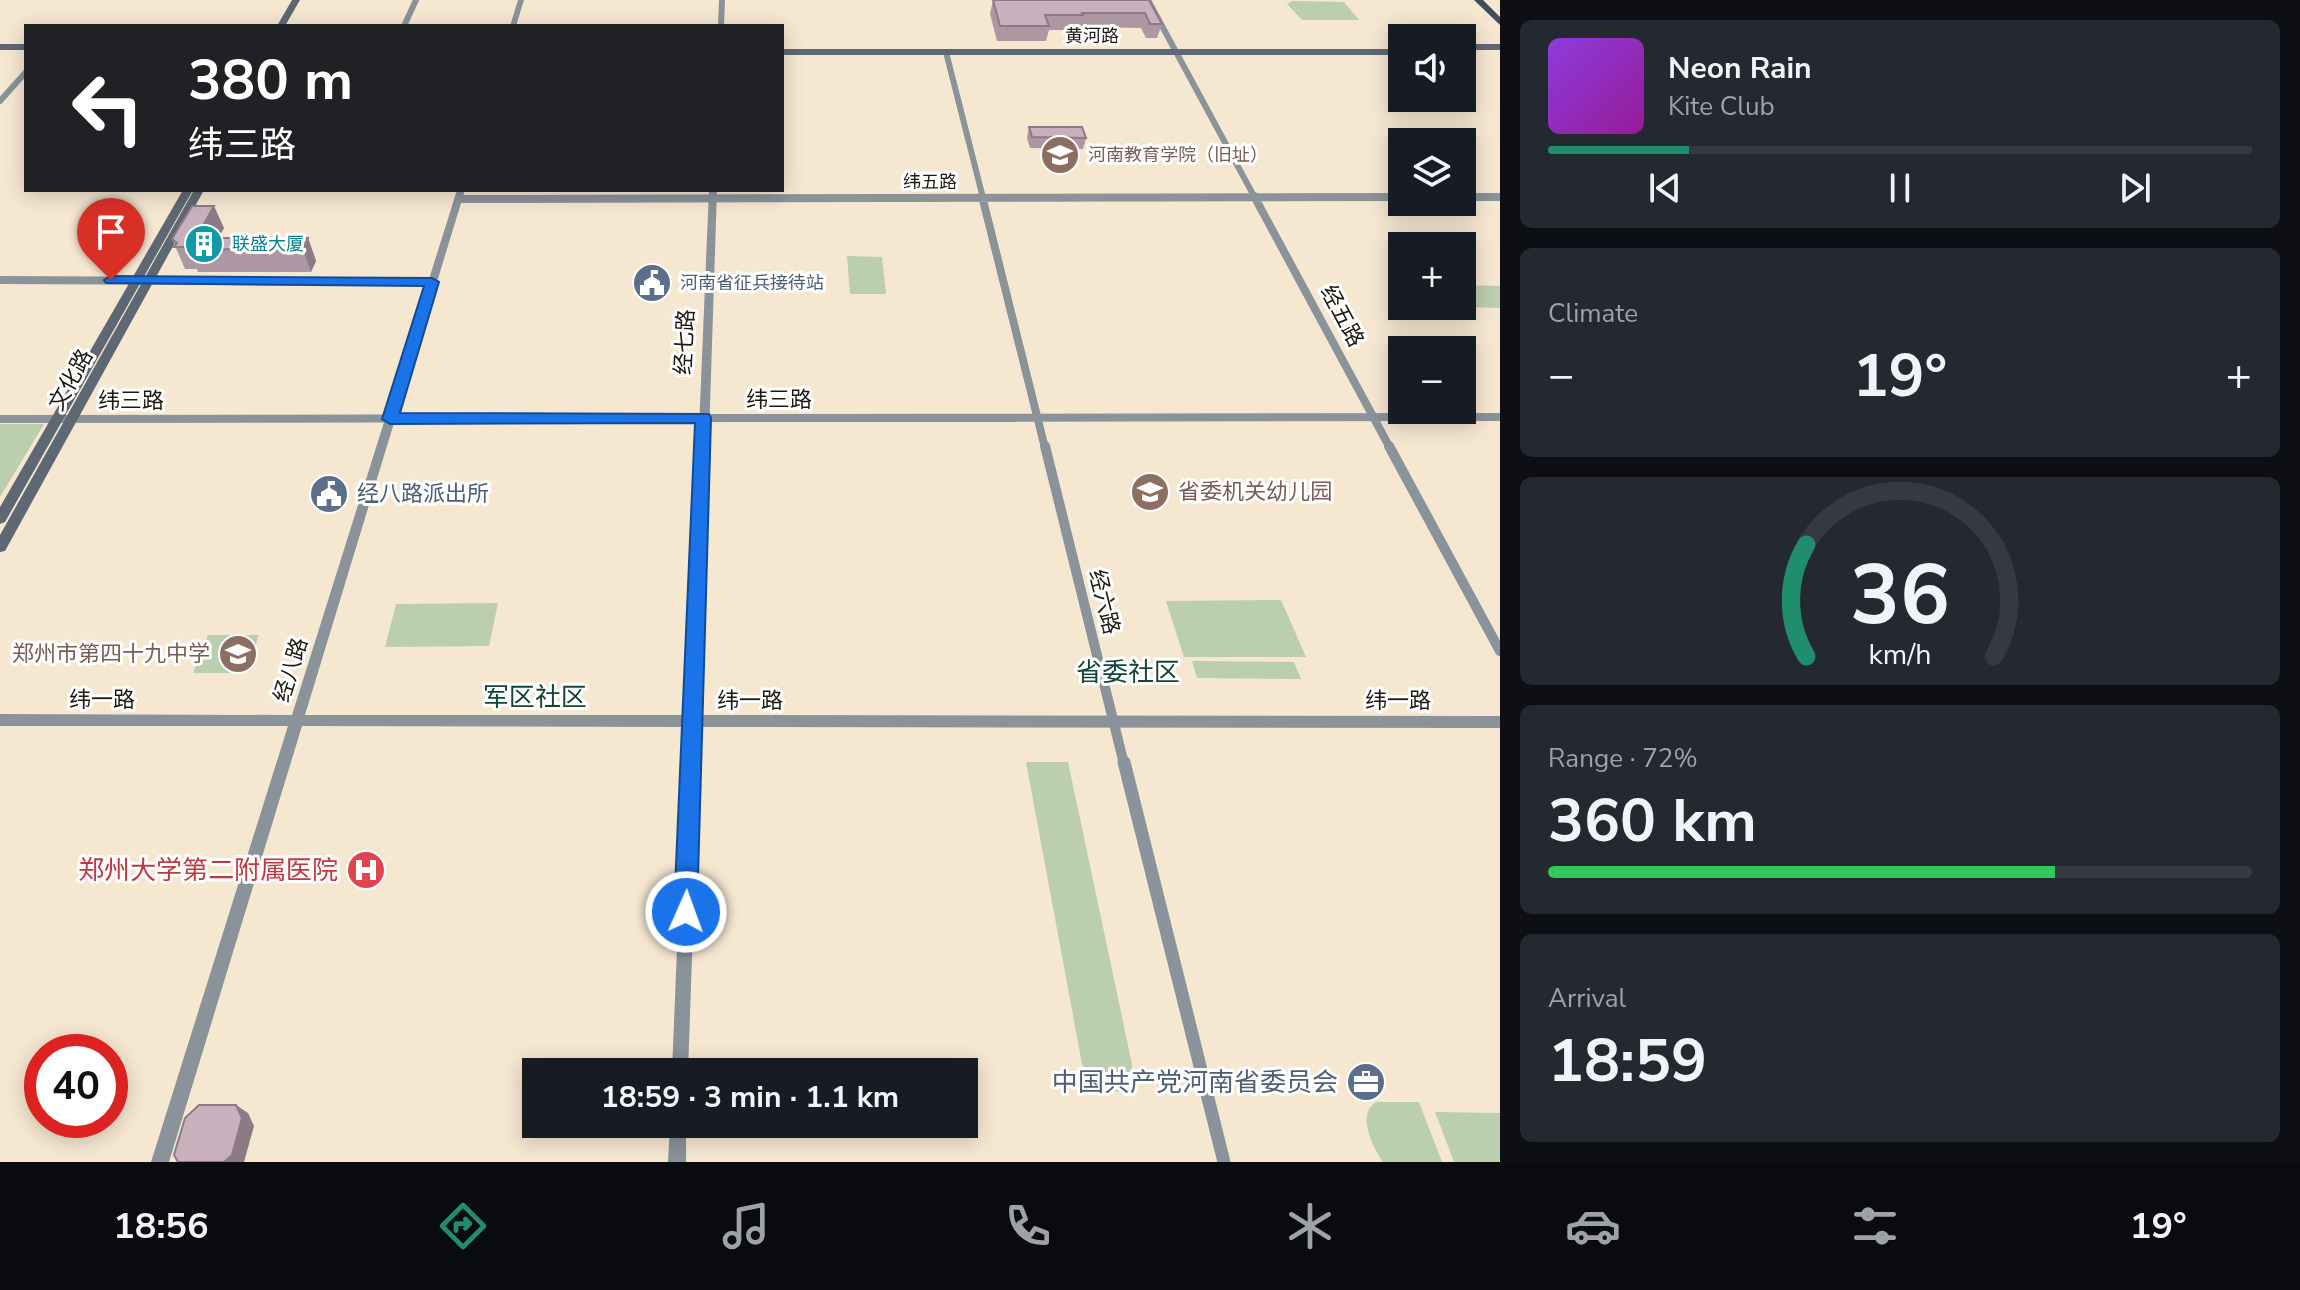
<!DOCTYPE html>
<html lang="en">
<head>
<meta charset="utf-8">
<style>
	body { margin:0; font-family:"Nunito Sans","Noto Sans SC",sans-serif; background:#242831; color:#f1f3f6; height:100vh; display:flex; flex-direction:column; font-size:30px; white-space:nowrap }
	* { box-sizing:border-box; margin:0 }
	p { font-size:26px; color:#9ea1a6 }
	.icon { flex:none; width:44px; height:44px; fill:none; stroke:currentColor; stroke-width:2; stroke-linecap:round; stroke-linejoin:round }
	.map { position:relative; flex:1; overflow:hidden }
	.panel { display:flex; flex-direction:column; gap:20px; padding:20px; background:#0d0f14; width:800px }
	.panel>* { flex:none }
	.guide { position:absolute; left:24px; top:24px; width:760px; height:168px; border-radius:0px; box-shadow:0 4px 20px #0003; background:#202124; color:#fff; overflow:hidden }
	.fabs { position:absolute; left:1388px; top:24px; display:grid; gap:16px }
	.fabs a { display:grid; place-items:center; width:88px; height:88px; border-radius:0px; background:#171b24; box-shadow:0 4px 20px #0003; font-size:40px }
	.speed { position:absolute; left:24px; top:1034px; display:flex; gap:16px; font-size:40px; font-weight:700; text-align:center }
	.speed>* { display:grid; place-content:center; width:104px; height:104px; border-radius:50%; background:#171b24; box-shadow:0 4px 20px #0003; line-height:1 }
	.speed .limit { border:12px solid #d22; background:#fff; color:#111 }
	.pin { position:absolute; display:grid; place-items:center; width:68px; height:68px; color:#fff; margin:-82px -34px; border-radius:50% 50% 50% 0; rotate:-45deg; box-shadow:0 0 8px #0007 }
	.pin .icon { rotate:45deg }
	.me { position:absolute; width:88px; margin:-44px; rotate:2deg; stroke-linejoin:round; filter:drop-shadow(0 0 6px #0008) }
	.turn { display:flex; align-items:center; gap:28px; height:168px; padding:0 32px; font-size:36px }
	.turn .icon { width:104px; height:104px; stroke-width:2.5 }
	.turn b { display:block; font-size:56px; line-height:68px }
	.big { font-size:60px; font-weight:700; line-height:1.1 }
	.panel .card { flex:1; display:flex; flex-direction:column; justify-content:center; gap:12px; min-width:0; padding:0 28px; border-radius:12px; background:#242831 }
	.panel .dial { align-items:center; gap:0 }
	.dial svg { height:208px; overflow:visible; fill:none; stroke:#363941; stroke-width:7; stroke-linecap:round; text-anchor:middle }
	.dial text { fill:#f1f3f6; stroke:none }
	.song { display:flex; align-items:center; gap:24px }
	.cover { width:96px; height:96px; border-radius:12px; background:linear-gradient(135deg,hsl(270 70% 55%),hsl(300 70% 35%)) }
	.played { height:8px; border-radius:4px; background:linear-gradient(90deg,#208d6c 20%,#363941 20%) }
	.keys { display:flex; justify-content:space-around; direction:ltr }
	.heat { display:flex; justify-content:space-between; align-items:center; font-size:44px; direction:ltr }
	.charge { height:12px; border-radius:6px; background:linear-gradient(90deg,#34c759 72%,#363941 0) }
	.trip { position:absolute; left:522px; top:1058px; width:456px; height:80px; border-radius:0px; background:#171b24; box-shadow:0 4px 20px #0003; font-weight:700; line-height:80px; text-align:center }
	.menu { display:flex; height:128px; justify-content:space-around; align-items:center; background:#090b0e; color:#9ea1a6 }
	.menu .icon { width:56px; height:56px }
	.menu .current { color:#208d6c }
	.menu b { font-size:36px; color:#f1f3f6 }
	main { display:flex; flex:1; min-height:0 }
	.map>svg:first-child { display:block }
	.green { fill:#bbceae }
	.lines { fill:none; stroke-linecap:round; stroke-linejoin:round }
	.minor-far3 { stroke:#8a929a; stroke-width:6 }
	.minor-far2 { stroke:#8a929a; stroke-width:8 }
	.minor-far1 { stroke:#8a929a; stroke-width:10 }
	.minor { stroke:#8a929a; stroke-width:13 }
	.tertiary { fill:#8a929a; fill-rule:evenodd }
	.secondary { fill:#5e6874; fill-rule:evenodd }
	.primary { fill:#3f4c59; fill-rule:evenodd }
	.wall { fill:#ac97a2 }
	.shaded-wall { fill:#8c7b84 }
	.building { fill:#c8b0bc; stroke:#8c7b84; stroke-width:2 }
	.route { fill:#1a73e8; stroke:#114b97; stroke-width:2 }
	.labels { text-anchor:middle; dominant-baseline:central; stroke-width:6; stroke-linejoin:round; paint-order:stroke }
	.far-street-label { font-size:18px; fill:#1d1810; stroke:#fff }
	.far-education-label { font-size:18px; fill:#785e54; stroke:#fff; text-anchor:start }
	.far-culture-label { font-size:18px; fill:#0d838f; stroke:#fff; text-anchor:start }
	.far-service-label { font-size:18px; fill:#4e5e75; stroke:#fff; text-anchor:start }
	.street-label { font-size:22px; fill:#1d1810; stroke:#fff }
	.education-label { font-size:22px; fill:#785e54; stroke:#fff; text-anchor:start }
	.service-label { font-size:22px; fill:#4e5e75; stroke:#fff; text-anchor:start }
	.quarter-label { font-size:26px; fill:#134434; stroke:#fff }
	.near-health-label { font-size:26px; fill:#be3a42; stroke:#fff; text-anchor:end }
	.near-service-label { font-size:26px; fill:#4e5e75; stroke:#fff; text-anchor:end }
</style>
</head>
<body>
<main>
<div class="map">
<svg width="1500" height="1162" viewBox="0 0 1500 1162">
	<rect width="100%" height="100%" fill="#f6e7d1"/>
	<!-- green -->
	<path class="green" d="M1292,1L1344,2L1359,20H1302L1287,4Z
		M847,256L882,257L886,294H850Z
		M1462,285L1500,286V308L1468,307L1462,298Z
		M0,424H44L0,497Z
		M1281,600L1306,657H1184L1166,601Z
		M498,603L489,646L385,647L396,604Z
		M208,635H259L246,673H193Z
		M1192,661L1294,662L1301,679L1197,678Z
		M1026,762H1068L1132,1064L1131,1087C1108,1101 1094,1082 1082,1064Z
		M1376,1102H1419L1442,1162H1383C1373,1148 1356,1114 1376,1102Z
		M1435,1112L1500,1113V1162H1454Z"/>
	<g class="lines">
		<!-- minor-far3 -->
		<path class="minor-far3" d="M1148,0L1255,198
			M404,26L416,0
			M946,52L983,198
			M0,101L26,72
			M1462,197H1500
			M739,198L1402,197"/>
		<!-- minor-far2 -->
		<path class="minor-far2" d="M982,196L1045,448
			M1254,196L1390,448
			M1462,197H1500
			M459,199L1402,197
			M0,280L432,282
			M0,419L1500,417"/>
		<!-- minor-far1 -->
		<path class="minor-far1" d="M1045,446L1124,764
			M1389,446L1500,651"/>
		<!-- minor -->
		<path class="minor" d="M1124,762L1224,1162"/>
		<!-- tertiary -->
		<path class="tertiary" d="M518,0H524L516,26H510Z
			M719,0H725L724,26H718Z
			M457,190H465L305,715H687L709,190H717L700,715L1500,716V728L700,727L688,1072H672L686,727L302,726L169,1162H151L288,726H0V714L292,715Z
			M670,1124H686V1162H668Z"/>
		<!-- secondary -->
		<path class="secondary" d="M292,0H300L285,26H277Z
			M0,44H26V50H0Z
			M1462,44H1500V50H1462Z
			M782,49H1402V55H782Z
			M183,190H193L5,522L0,524V507Z
			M194,190H204L5,551L0,552V535Z"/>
		<!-- primary -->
		<path class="primary" d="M1474,0H1483L1500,17V25Z"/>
	</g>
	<!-- wall -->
	<path class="wall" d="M993,0H1149L1162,24L1157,38H1146L1141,28L1080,27V30H1049L1046,41H997L990,14Z
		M1029,127L1086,138L1083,149L1030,148L1027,138Z
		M224,228L218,238H308L316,261L311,272H198L197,269H185L172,239Z"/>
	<!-- shaded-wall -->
	<path class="shaded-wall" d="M214,206L224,228L212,249L196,238Z
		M308,238L316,261L311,272L303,250Z
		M236,1105L248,1113L254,1126L244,1162H224Z"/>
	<!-- building -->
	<path class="building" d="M993,0H1149L1162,24H1150L1145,13H1082L1083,15H1045L1049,26H1000Z
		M1029,127H1082L1086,138L1032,137Z
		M192,206H214L196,238H308L303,250L188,249L189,247H174L177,243L172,239Z
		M199,1105H236L242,1118L232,1155L224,1162H178L174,1155L185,1118Z"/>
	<!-- route -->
	<path class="route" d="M111,276L432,278L439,282L400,413L709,414L711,418L697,912L694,920L686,923L678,920L674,912L695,423L390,424L382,419L424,286L106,283L104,280Z"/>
	<!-- icons -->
	<defs>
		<symbol id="university-disc" viewBox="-11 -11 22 22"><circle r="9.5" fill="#8d6e63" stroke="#fff"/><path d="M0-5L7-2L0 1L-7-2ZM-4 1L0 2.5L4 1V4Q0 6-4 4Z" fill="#fff"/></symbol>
		<symbol id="building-disc" viewBox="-11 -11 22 22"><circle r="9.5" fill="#0f9aa8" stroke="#fff"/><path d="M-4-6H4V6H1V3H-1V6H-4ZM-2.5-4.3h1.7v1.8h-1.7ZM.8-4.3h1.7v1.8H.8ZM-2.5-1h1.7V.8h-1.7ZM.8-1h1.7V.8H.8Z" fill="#fff"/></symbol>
		<symbol id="civic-disc" viewBox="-11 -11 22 22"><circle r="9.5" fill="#5c6f8a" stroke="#fff"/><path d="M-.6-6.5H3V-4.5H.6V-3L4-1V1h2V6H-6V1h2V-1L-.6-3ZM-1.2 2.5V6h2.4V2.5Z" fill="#fff"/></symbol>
		<symbol id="school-disc" viewBox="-11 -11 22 22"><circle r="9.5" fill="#8d6e63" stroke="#fff"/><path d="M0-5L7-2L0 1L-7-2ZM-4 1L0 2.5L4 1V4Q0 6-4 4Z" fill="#fff"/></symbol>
		<symbol id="hospital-disc" viewBox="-11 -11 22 22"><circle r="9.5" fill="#e0444e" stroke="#fff"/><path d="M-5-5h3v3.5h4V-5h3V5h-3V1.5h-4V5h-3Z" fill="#fff"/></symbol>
		<symbol id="office-disc" viewBox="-11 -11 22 22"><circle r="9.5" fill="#5c6f8a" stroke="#fff"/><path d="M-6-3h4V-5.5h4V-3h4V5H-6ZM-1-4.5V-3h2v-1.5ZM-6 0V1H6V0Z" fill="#fff"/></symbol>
	</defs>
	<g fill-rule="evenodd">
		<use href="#university-disc" x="1038" y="133" width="44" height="44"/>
		<use href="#building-disc" x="182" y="222" width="44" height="44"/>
		<use href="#civic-disc" x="630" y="261" width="44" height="44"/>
		<use href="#school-disc" x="1128" y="470" width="44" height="44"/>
		<use href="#civic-disc" x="307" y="472" width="44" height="44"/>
		<use href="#school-disc" x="216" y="632" width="44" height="44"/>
		<use href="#hospital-disc" x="344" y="848" width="44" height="44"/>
		<use href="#office-disc" x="1344" y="1060" width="44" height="44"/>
	</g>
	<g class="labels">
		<!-- far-street labels -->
		<g class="far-street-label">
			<text x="1092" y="36">黄河路</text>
			<text x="930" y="182">纬五路</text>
		</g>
		<!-- far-education labels -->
		<g class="far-education-label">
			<text x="1088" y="155">河南教育学院（旧址）</text>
		</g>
		<!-- far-culture labels -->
		<g class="far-culture-label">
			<text x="232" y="244">联盛大厦</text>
		</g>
		<!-- far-service labels -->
		<g class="far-service-label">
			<text x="680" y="283">河南省征兵接待站</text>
		</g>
		<!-- street labels -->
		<g class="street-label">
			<text transform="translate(1342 316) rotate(62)">经五路</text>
			<text transform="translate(685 342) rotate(-87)">经七路</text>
			<text transform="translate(71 380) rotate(-61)">文化路</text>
			<text x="779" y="400">纬三路</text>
			<text x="131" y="401">纬三路</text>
			<text transform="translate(1104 602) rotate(76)">经六路</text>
			<text transform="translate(291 670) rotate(-73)">经八路</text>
			<text x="102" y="700">纬一路</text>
			<text x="750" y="701">纬一路</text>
			<text x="1398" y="701">纬一路</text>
		</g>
		<!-- education labels -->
		<g class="education-label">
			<text x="1178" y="492">省委机关幼儿园</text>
			<text x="210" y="654" text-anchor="end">郑州市第四十九中学</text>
		</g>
		<!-- service labels -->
		<g class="service-label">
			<text x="357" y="494">经八路派出所</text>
		</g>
		<!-- quarter labels -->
		<g class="quarter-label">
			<text x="1128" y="672">省委社区</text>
			<text x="535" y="697">军区社区</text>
		</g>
		<!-- near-health labels -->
		<g class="near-health-label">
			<text x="338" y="870">郑州大学第二附属医院</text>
		</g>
		<!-- near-service labels -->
		<g class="near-service-label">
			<text x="1338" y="1082">中国共产党河南省委员会</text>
		</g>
	</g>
</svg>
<div class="fabs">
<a><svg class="icon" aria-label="sound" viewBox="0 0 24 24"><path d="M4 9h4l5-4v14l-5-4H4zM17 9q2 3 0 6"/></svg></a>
<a><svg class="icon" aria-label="layers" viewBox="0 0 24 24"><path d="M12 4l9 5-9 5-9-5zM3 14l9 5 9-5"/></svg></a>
<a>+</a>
<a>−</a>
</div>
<div class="speed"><div class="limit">40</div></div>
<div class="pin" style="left:111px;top:280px;background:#d93025"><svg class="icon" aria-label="arrive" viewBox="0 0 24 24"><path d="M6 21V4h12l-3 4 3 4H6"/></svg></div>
<svg class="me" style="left:686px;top:912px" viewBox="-20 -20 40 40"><circle r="17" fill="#1a73e8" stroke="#fff" stroke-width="3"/><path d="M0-11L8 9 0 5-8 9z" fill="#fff"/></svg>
<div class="trip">18:59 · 3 min · 1.1 km</div>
<div class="guide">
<div class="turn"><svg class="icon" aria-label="left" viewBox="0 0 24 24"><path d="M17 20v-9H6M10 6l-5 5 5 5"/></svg><div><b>380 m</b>纬三路</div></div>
</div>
</div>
<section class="panel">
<div class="card">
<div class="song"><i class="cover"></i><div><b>Neon Rain</b><p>Kite Club</p></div></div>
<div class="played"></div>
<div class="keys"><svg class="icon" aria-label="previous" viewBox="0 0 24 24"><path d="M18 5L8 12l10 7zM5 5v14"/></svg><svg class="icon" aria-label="pause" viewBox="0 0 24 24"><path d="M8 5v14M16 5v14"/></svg><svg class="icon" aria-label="next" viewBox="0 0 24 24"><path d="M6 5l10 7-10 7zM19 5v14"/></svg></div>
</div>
<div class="card"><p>Climate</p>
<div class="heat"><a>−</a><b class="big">19°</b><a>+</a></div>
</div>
<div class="card dial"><svg viewBox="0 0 100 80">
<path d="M14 69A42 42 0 1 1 86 69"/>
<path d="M14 69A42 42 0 0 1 14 26" stroke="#208d6c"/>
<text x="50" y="56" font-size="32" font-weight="700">36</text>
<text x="50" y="72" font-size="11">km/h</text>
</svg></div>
<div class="card"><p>Range · 72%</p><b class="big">360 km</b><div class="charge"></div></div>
<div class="card"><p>Arrival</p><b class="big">18:59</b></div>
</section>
</main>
<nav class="menu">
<b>18:56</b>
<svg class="icon current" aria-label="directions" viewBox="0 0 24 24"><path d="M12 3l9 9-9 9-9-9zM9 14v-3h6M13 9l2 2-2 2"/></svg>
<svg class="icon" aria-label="music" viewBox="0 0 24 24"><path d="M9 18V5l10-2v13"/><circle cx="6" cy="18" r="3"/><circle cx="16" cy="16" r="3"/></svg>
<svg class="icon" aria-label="phone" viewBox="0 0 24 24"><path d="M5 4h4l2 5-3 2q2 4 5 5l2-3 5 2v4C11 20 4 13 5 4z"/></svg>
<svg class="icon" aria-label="climate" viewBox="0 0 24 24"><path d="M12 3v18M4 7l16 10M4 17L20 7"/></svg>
<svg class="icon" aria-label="car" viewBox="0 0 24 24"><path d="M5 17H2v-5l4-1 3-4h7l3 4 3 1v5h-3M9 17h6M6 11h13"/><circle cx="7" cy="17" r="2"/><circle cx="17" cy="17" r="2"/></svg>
<svg class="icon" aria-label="filters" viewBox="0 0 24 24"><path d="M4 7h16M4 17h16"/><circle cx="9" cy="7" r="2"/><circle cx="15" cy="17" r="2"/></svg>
<b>19°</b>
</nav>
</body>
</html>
